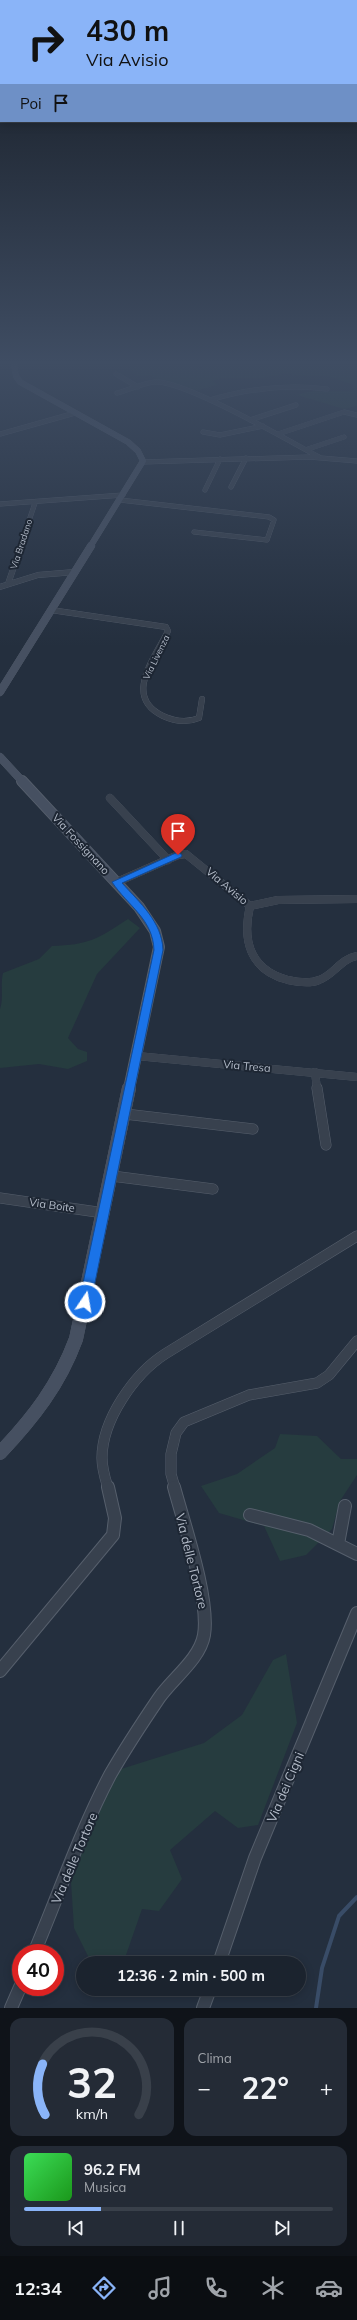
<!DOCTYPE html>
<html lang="it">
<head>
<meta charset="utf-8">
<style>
	body { margin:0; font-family:Mulish,sans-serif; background:#242b36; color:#f1f3f6; height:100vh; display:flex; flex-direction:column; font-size:15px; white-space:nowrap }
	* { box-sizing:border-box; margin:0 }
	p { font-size:13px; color:#a0a4aa }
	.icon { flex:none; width:22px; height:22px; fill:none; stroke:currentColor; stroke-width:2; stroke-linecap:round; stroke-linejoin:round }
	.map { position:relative; height:2008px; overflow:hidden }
	.panel { display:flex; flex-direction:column; gap:10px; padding:10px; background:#0f1319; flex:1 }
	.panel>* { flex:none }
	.banner { position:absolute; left:0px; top:0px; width:357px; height:122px; box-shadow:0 2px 10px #0003,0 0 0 1px #39404a; background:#8ab4f8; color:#111; overflow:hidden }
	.speed { position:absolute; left:12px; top:1944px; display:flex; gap:8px; font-size:20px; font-weight:700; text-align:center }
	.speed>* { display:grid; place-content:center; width:52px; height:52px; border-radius:50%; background:#1b232e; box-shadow:0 2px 10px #0003,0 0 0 1px #39404a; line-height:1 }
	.speed .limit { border:6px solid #d22; background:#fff; color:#111 }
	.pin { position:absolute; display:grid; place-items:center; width:34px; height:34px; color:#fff; margin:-41px -17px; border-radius:50% 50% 50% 0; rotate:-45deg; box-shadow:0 0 4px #0007 }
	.pin .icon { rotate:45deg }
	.me { position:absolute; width:44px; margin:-22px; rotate:12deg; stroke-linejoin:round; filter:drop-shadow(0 0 3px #0008) }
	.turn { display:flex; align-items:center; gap:14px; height:84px; padding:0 20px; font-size:18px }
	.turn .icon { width:52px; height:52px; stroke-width:2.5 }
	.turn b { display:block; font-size:28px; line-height:34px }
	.then { display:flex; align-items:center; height:38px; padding:0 20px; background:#0003; gap:8px; font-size:15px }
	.big { font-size:30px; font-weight:700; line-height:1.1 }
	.panel .tile { flex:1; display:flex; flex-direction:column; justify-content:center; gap:6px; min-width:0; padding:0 14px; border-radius:12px; background:#242b36 }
	.panel .dial { align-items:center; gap:0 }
	.dial svg { height:104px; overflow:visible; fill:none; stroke:#39404a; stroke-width:7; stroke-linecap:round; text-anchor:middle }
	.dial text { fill:#f1f3f6; stroke:none }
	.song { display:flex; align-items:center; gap:12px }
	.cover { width:48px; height:48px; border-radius:6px; background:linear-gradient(135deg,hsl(130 70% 55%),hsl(120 70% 35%)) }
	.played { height:4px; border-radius:2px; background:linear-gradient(90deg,#8ab4f8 25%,#39404a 25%) }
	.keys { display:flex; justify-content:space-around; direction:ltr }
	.heat { display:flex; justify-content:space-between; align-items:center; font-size:22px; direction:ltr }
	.panel .tiles { flex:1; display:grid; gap:10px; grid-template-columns:1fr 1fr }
	.tile:last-child { grid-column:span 2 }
	.trip { position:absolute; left:76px; top:1956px; width:230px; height:40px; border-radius:20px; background:#1b232e; box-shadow:0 2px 10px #0003,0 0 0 1px #39404a; font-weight:700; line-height:40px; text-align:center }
	.tabs { display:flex; height:64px; justify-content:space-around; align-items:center; background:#0b0e12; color:#a0a4aa }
	.tabs .icon { width:28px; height:28px }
	.tabs .selected { color:#8ab4f8 }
	.tabs b { font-size:18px; color:#f1f3f6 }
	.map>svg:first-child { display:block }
	.green { fill:#263c3f }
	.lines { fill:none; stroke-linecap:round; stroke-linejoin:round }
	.stream { stroke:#394c67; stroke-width:4 }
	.street-far4-casing { stroke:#565f6c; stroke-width:5 }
	.street-far3-casing { stroke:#565f6c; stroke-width:6 }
	.street-far2-casing { stroke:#565f6c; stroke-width:8 }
	.street-far1-casing { stroke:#565f6c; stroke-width:11 }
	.street-casing { stroke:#565f6c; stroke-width:14 }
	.secondary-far3-casing { stroke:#565f6c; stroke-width:6 }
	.secondary-far2-casing { stroke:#565f6c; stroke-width:8 }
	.secondary-far1-casing { stroke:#565f6c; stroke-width:12 }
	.secondary-casing { stroke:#565f6c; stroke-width:14 }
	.street-far4 { stroke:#38414e; stroke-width:4.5 }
	.street-far3 { stroke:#38414e; stroke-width:5.5 }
	.street-far2 { stroke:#38414e; stroke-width:8 }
	.street-far1 { stroke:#38414e; stroke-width:10 }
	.street { stroke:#38414e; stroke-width:12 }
	.secondary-far3 { stroke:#465061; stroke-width:6 }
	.secondary-far2 { stroke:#465061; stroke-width:8 }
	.secondary-far1 { stroke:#465061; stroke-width:10 }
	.secondary { stroke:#465061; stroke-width:14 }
	.route { fill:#1a73e8; stroke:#114b97 }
	.labels { text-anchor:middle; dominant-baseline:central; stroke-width:4; stroke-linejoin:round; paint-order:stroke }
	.far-street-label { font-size:9px; fill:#b4bcc9; stroke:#1d2633 }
	.street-label { font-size:11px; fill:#b4bcc9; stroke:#1d2633 }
	.near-street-label { font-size:13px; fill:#b4bcc9; stroke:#1d2633 }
</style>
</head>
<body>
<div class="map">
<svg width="357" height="2008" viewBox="0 0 357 2008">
	<rect width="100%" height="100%" fill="#242f3e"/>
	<!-- green -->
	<path class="green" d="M129,365H189L199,368L215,365H356L357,406L344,409L297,395C316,387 334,394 354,390L353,385L332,377L283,374L261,378H223L212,381L217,385L195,391L184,386L159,381L150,375L138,376L130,370Z
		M128,919L140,928L97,974L68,1038L78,1049L87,1052V1061L68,1069L39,1064L0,1068V1009C4,997 0,986 3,973L39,959L52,946C88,945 98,939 128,919Z
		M280,1434L317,1436L341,1459H357V1475L340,1501L332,1529L306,1555L280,1561L264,1526L219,1513L201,1486L237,1474L275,1448Z
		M286,1654L297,1723L258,1825L238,1828L215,1811L170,1850L182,1879L159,1911L142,1909L126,1955L91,1962L74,1928L71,1882L109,1783L121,1769L204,1743L242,1715L273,1660Z"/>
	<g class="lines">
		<!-- stream -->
		<path class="stream" d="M316,2008L322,1968L339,1916L357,1897"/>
		<defs>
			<path id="street-far4" d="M116,374L138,387
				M117,393C129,390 143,383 155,382C184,380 289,441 319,457
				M210,400C250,388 286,384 327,389
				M250,420L296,405
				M203,432L220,435L263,426
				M0,434L75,413
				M278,434L344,412L357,415
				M308,449L344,437
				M143,462L309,457L357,461
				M231,487L246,458
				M205,490L220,459
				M120,500L269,517L274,520L267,540L194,532
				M0,504L123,495
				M20,547L35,503"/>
			<path id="street-far3" d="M8,584L21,546
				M0,587L38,575L75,572
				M51,610L166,627L168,631C154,659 123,697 163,716C174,721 187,723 199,718L202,699"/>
			<path id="street-far2" d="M110,798L168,860
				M117,882L178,855L186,854L250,906C242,941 250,970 288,980C297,982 310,984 319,980C334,975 340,959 357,956
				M250,906L278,900L357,899
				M137,1056L357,1077
				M315,1072L317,1089"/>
			<path id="street-far1" d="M317,1088L326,1145
				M125,1114L253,1129
				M112,1176L213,1189
				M0,1198L104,1213
				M108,1488C105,1478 102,1469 102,1458C102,1420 134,1374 165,1354L357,1236
				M175,1488L171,1474V1454L176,1433L184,1422L249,1395L317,1383L329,1375L357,1341"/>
			<path id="street" d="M250,1515L309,1530L357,1554
				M338,1544L345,1506
				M0,1671L113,1535L115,1518L108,1487
				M34,1953C59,1894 80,1832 110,1775C125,1749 142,1723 159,1698C172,1679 200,1659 204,1635C210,1600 184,1524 174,1487
				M219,1963L255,1858L357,1613
				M11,2008L21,1985
				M203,2008L210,1989"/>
			<path id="secondary-far3" d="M14,365L16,376L20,382L128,442L138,451L143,461L90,547"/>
			<path id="secondary-far2" d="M0,692L91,546
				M0,757L23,782"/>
			<path id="secondary-far1" d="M22,781L139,907L155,931L159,947L129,1089"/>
			<path id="secondary" d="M0,1453C33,1418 59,1385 76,1339L129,1088"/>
		</defs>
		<!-- street-far4 casing -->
		<use href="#street-far4" class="street-far4-casing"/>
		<!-- street-far3 casing -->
		<use href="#street-far3" class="street-far3-casing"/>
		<!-- street-far2 casing -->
		<use href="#street-far2" class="street-far2-casing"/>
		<!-- street-far1 casing -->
		<use href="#street-far1" class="street-far1-casing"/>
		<!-- street casing -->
		<use href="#street" class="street-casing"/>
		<!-- secondary-far3 casing -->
		<use href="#secondary-far3" class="secondary-far3-casing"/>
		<!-- secondary-far2 casing -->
		<use href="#secondary-far2" class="secondary-far2-casing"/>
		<!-- secondary-far1 casing -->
		<use href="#secondary-far1" class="secondary-far1-casing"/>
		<!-- secondary casing -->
		<use href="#secondary" class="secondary-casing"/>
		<!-- street-far4 -->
		<use href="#street-far4" class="street-far4"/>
		<!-- street-far3 -->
		<use href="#street-far3" class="street-far3"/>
		<!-- street-far2 -->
		<use href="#street-far2" class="street-far2"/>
		<!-- street-far1 -->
		<use href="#street-far1" class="street-far1"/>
		<!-- street -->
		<use href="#street" class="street"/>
		<!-- secondary-far3 -->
		<use href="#secondary-far3" class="secondary-far3"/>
		<!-- secondary-far2 -->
		<use href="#secondary-far2" class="secondary-far2"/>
		<!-- secondary-far1 -->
		<use href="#secondary-far1" class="secondary-far1"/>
		<!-- secondary -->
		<use href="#secondary" class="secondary"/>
	</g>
	<!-- sky -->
	<linearGradient id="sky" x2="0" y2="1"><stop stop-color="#141a22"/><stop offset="0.56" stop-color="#3f4d63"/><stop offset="1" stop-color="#3f4d63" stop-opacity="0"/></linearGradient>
	<rect width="357" height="647" fill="url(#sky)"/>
	<!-- route -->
	<path class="route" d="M178,852L182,855L181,857L122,883C140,903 162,922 163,950L91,1302L85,1307L79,1302L154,950C153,919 128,906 112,882Z"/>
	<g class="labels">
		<!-- far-street labels -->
		<g class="far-street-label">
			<text transform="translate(21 544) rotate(-72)">Via Bradano</text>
			<text transform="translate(156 657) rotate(-64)">Via Livenza</text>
		</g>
		<!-- street labels -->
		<g class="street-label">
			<text transform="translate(81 844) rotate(47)">Via Fossignano</text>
			<text transform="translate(227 886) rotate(40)">Via Avisio</text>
			<text transform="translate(247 1066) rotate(5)">Via Tresa</text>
			<text transform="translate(52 1205) rotate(8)">Via Boite</text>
		</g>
		<!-- near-street labels -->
		<g class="near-street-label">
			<text transform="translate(192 1561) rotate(76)">Via delle Tortore</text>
			<text transform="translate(285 1787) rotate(-67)">Via dei Cigni</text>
			<text transform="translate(74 1858) rotate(-67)">Via delle Tortore</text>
		</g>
	</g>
</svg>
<div class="speed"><div class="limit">40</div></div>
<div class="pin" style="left:178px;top:855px;background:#d93025"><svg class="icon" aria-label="arrive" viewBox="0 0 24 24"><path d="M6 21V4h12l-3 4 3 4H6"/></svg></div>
<svg class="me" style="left:85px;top:1302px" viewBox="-20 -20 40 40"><circle r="17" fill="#1a73e8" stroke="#fff" stroke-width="3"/><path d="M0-11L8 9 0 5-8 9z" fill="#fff"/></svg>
<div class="trip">12:36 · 2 min · 500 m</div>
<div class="banner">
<div class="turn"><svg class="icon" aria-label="right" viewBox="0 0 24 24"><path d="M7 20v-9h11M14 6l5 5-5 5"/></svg><div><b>430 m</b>Via Avisio</div></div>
<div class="then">Poi<svg class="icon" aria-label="arrive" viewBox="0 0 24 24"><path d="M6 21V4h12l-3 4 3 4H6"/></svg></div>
</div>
</div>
<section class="panel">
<div class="tiles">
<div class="tile dial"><svg viewBox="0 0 100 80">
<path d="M14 69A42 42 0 1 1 86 69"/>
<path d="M14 69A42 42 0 0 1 12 30" stroke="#8ab4f8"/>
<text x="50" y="56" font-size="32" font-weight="700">32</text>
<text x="50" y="72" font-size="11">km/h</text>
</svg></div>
<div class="tile"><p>Clima</p>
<div class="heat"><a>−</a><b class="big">22°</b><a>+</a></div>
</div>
<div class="tile">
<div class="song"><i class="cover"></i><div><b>96.2 FM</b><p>Musica</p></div></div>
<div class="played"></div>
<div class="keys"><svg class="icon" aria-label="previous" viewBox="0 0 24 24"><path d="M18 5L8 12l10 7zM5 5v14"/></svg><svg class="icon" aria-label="pause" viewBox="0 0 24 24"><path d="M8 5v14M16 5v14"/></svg><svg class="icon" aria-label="next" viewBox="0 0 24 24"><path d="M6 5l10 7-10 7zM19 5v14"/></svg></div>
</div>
</div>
</section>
<nav class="tabs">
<b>12:34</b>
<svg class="icon selected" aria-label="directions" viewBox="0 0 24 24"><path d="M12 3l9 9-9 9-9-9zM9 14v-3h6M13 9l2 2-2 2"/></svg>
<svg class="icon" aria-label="music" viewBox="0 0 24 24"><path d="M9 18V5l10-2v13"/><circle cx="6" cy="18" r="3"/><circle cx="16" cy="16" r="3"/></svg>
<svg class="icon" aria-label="phone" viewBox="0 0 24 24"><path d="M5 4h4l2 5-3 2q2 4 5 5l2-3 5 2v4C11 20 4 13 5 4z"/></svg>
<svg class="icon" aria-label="climate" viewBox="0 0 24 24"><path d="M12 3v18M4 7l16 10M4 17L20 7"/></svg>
<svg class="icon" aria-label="car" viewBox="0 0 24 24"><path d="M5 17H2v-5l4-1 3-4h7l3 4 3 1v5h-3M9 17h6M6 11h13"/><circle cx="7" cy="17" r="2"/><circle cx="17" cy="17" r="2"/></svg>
</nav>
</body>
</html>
